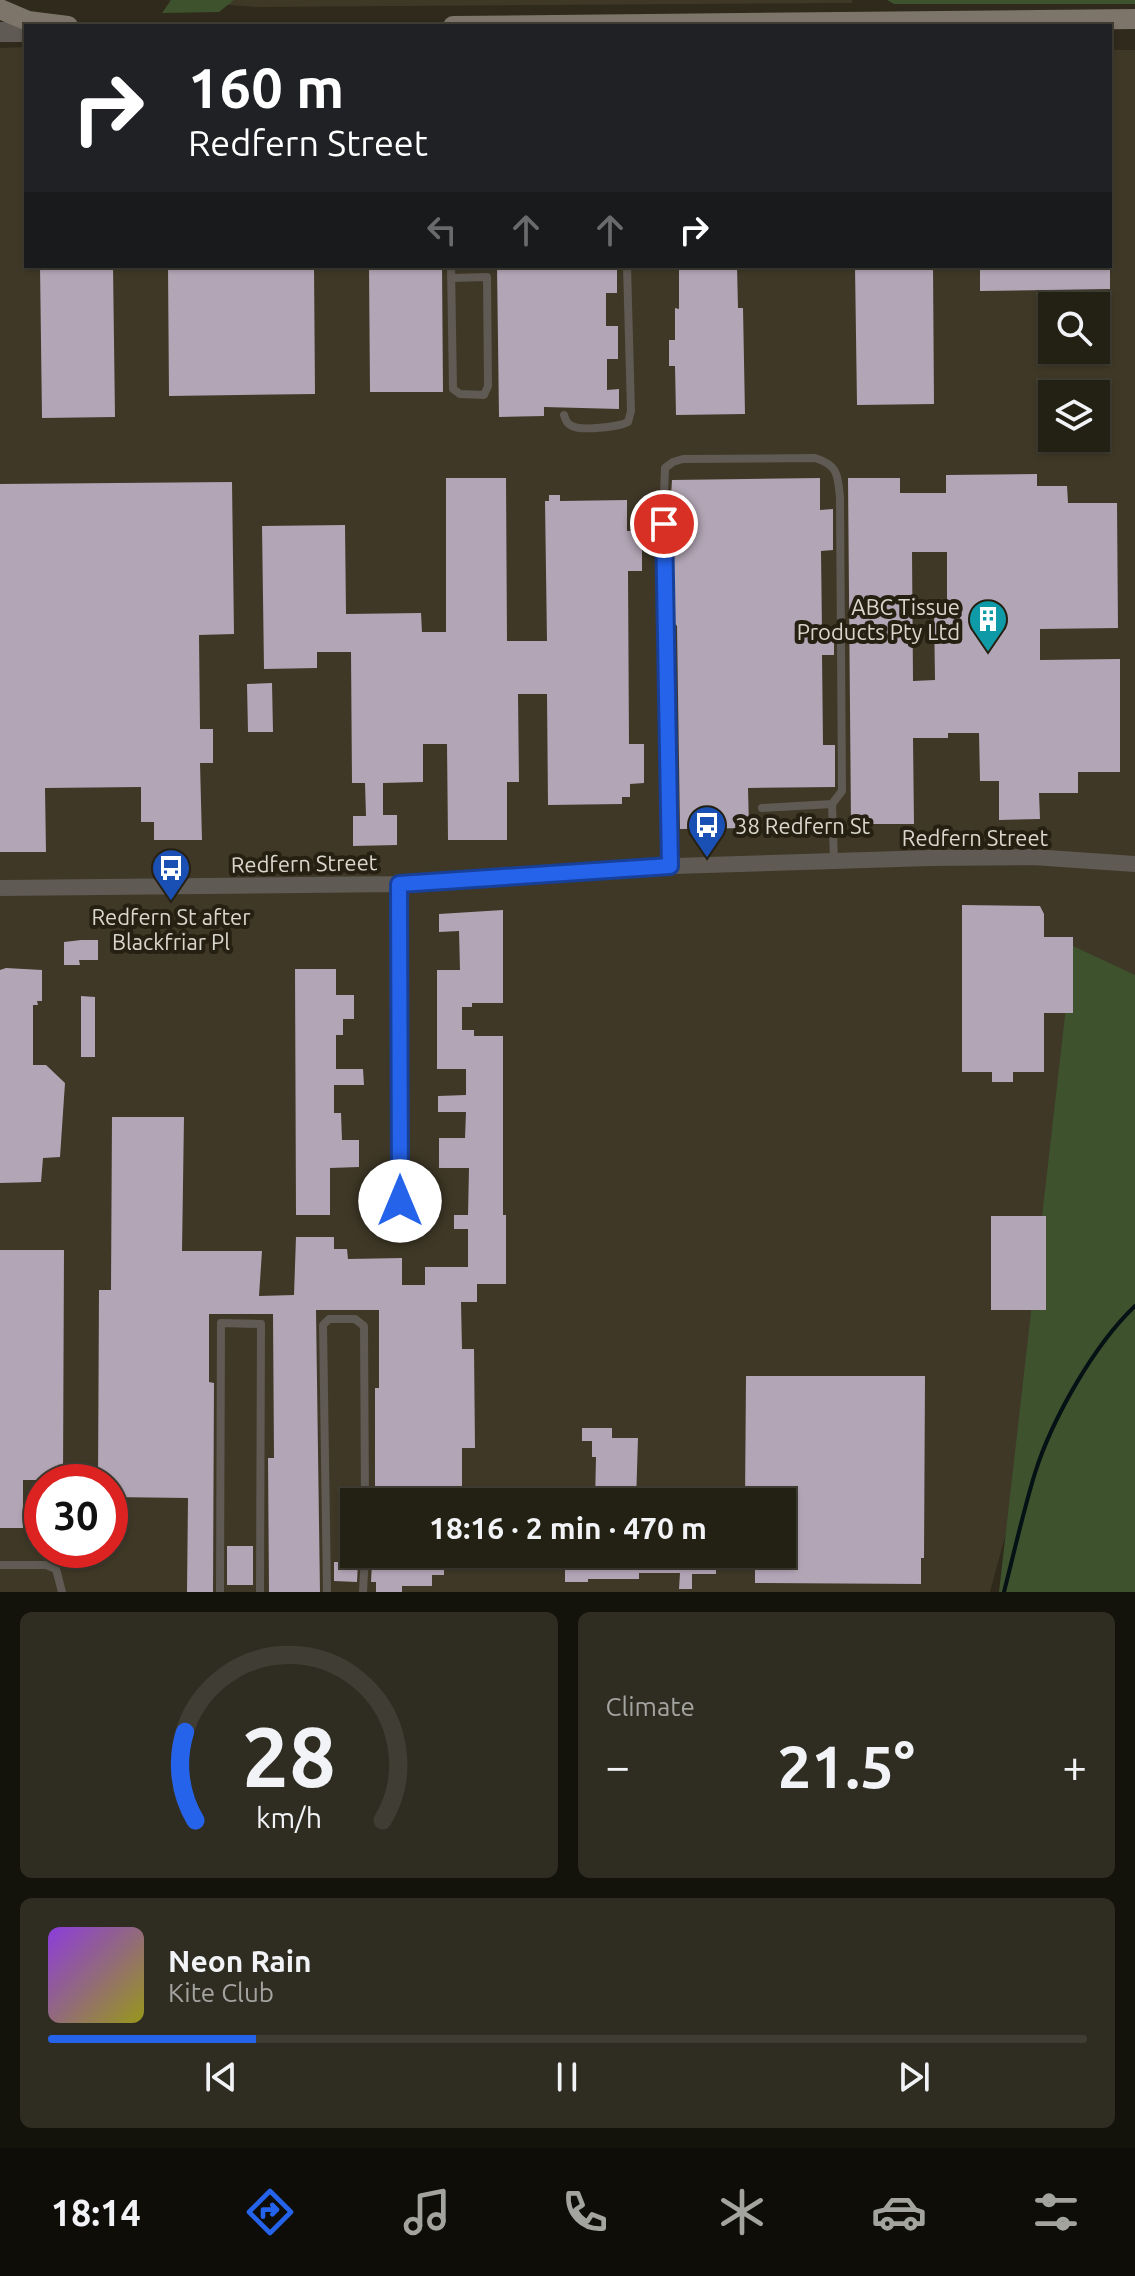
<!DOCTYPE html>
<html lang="en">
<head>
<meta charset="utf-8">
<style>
	body { margin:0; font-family:Ubuntu,sans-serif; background:#2f2d22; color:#f1f3f6; height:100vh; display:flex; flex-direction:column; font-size:30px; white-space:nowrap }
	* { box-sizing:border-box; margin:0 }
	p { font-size:26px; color:#a3a3a0 }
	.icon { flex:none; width:44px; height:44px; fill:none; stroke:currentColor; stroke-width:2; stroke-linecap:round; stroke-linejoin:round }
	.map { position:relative; height:1592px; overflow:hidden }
	.sheet { display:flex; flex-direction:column; gap:20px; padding:20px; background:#13120b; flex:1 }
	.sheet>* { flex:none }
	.guide { position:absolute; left:24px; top:24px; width:1088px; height:244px; border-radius:0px; box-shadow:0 2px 6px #0004,0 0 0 2px #403e34; background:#202124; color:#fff; overflow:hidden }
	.controls { position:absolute; left:1038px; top:292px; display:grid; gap:16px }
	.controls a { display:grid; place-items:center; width:72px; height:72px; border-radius:0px; background:#232014; box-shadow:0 2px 6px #0004,0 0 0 2px #403e34; font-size:40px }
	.speed { position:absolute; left:24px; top:1464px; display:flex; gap:16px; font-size:40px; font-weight:700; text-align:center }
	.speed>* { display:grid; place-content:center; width:104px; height:104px; border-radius:50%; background:#232014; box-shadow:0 2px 6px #0004,0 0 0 2px #403e34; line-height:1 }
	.speed .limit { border:12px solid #d22; background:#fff; color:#111 }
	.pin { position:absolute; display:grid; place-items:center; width:68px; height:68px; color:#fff; margin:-34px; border:4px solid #fff; border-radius:50%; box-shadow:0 2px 8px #0007 }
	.me { position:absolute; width:88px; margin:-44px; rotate:0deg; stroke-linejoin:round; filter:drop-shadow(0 0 6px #0008) }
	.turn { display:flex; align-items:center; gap:28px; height:168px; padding:0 32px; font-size:36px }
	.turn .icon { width:104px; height:104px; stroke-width:2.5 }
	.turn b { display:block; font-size:56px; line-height:68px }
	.lanes { display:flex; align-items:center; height:76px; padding:0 32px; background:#0003; justify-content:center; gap:40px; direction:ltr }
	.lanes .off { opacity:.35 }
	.big { font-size:60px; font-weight:600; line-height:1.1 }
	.sheet .tile { flex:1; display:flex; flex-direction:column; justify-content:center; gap:12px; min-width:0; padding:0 28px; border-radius:12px; background:#2f2d22 }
	.sheet .dial { align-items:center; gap:0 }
	.dial svg { height:208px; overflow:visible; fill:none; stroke:#403e34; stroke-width:7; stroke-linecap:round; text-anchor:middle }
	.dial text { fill:#f1f3f6; stroke:none }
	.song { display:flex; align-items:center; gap:24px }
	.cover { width:96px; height:96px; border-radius:12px; background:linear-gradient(135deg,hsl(270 70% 55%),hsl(60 70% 35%)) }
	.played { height:8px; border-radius:4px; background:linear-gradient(90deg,#2563eb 20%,#403e34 20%) }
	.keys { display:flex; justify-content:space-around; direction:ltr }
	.heat { display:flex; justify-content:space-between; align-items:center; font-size:44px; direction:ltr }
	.sheet .tiles { flex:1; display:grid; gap:20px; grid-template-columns:1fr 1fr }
	.tile:last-child { grid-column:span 2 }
	.trip { position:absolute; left:340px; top:1488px; width:456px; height:80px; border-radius:0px; background:#232014; box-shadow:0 2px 6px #0004,0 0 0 2px #403e34; font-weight:600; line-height:80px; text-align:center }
	.dock { display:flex; height:128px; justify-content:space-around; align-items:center; background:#0e0d08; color:#a3a3a0 }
	.dock .icon { width:56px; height:56px }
	.dock .selected { color:#2563eb }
	.dock b { font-size:36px; color:#f1f3f6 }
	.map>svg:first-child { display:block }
	.industrial { fill:#3f3827; fill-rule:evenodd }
	.green { fill:#3e522e }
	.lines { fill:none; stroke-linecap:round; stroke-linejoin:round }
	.stream { stroke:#051114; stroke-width:4 }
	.building { fill:#b2a5b5; fill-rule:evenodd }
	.service { stroke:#5f5a53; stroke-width:8 }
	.minor { stroke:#5f5a53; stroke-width:16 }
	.tertiary { stroke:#5f5a53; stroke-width:20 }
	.secondary { stroke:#7d746a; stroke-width:20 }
	.route-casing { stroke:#184099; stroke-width:20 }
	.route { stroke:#2563eb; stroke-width:14 }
	.labels { text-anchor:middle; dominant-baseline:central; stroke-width:8; stroke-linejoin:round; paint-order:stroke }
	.poi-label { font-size:22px; fill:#dbd7ce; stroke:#252011; text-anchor:end }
	.street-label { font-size:22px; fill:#dbd7ce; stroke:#252011 }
</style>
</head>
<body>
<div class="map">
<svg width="1135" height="1592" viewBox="0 0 1135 1592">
	<rect width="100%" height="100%" fill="#2f2a1b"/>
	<!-- industrial -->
	<path class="industrial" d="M163,0H852V3L256,7Z
		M26,47V266H1110V50H1135V1294L1034,1430L990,1592H0V48ZM1052,306H1096V350H1052ZM1052,394H1096V438H1052ZM42,1482H110V1550H42ZM354,1502H782V1554H354Z"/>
	<!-- green -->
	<path class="green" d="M171,0H234L219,12L162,13Z
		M887,0H1135V4H894Z
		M1073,946L1135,975V1592H999Z"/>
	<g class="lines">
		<!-- stream -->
		<path class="stream" d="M1004,1592C1014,1553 1023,1512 1035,1473C1052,1419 1094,1345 1135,1306"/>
	</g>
	<!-- building -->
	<path class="building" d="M40,266H113L115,417L42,418Z
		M168,266H314L315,394L169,396Z
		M369,266H442L443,392H370Z
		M497,266H617V293H606V326H618V359H607V390L619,389V409L544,407V416L499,417Z
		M679,266H737L738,308H743L745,414L676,415L675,366H669V340H675V308L679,309Z
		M855,266H933L934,404L857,405Z
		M980,266H1110V289L980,291Z
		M1037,474V486H1067L1068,503H1117L1118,628L1040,629V660L1120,659V772H1078V793H1039L1040,819L999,820V781H980L979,733H948V738H913L914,824H851L848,478H900V493H946V475ZM912,552H947V611H934L935,680L913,681Z
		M446,478H506L507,641H547L545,501H549V495H560V501L627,500V531H642V571H628L629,744H644V783L630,784V797H622V804L548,805L547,694H518L519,782H507V840H448L447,744H423V782L383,783V815H397V845L353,846V816H366L365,783H352L351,652H317V668L264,669L262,526L345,525L346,614L421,613L422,632H446Z
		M820,478V510L833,509V550L821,551L822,631H834V655H822L823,745H835V787L748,788L749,828L680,829L677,626L673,621L671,524L665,517L660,518L657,524H652V496H657L661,502H668L671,496L672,480Z
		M232,482L234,634L199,635L200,729H213V763H200L202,840H154V822H141V787L45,788L46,852H0V484Z
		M272,683L273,732H248L247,684Z
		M962,905L1040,906L1044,914V937H1073V1013H1044V1072H1013V1082H992V1072H962Z
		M503,910V1003H472V1007H462V1030H474V1036H503V1215H506V1284H477V1302H461L462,1349H474L475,1448H462V1502H375V1388H379V1310H316L320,1592H269L268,1458H274L273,1314H209V1382L214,1383L213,1592H187L188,1498L110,1497V1482H98L99,1290H111L112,1117H184L182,1251H262L259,1296L294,1295L296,1237H334V1249H347L348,1259L402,1258V1285H425V1267H468V1229H454V1215H468L469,1168H439V1138H465L466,1112H438V1096L466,1095V1069H437V970H460L459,931L439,932V914Z
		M81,940H98V960H79L80,965H64V942Z
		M6,968L42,970V1001H37L38,1005H33V1065H46L65,1083L60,1157L43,1158L41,1182L0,1183V970Z
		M295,969H336V995H354V1019H343V1035H336V1069H363L364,1085H334V1113H341L342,1140H359V1167L330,1168V1215H296Z
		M81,996L95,997V1057H81Z
		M991,1216H1046V1310H991Z
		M0,1250H64L63,1480H23V1528H0Z
		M746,1376H925L924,1558H921V1584L755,1583V1554H782V1502H745Z
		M582,1428H612V1438H638L636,1502H595L596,1457H592V1441H582Z
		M227,1546H253V1585H227Z
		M376,1554H462V1565H444V1575H432V1586H402V1592H376V1582H371L372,1562H376Z
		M565,1554H716V1574H692V1589H679L680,1573H639V1579H588V1582H565Z
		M334,1562H358L357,1582L334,1581Z"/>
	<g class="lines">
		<!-- service -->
		<path class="service" d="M451,266L453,389L460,394L484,395L488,386L487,277L451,278
			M564,415C566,421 567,424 572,426C581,431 619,427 628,422L631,411L627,266
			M664,496L665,468L673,462L683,459L815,458C838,465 838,475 840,498L842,791L832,804L834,860
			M664,524L670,866
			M762,808L832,804
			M0,1565H46L56,1569L62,1592
			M220,1592L221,1323L261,1324L260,1592
			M327,1592L323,1325L329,1319H355L364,1326L365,1502
			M363,1592L365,1554"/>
		<!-- minor -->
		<path class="minor" d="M399,884L400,1201
			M0,888L399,884L642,867L930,858L1033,857L1135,864"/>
		<!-- tertiary -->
		<path class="tertiary" d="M0,32H26"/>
		<!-- secondary -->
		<path class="secondary" d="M0,9L28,21L68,26
			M453,26L1135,19"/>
	</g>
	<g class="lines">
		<defs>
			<path id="route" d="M400,1201L399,884L670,866L664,524"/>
		</defs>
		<!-- route casing -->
		<use href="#route" class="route-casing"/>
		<!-- route -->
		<use href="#route" class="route"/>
	</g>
	<!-- icons -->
	<defs>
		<symbol id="building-pin" viewBox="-11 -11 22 30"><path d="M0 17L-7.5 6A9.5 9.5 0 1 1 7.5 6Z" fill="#0f9aa8" stroke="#252011"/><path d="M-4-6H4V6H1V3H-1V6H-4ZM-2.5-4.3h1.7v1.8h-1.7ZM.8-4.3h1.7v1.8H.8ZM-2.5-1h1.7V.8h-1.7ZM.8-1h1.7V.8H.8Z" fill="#fff"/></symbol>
		<symbol id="bus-pin" viewBox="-11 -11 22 30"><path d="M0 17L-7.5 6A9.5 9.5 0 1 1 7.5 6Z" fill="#1a4fb4" stroke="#252011"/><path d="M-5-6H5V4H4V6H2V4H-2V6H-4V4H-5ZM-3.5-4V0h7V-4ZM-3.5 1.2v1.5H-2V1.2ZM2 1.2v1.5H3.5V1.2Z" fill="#fff"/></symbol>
	</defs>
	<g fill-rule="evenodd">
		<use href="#building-pin" x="966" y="597" width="44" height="60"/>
		<use href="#bus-pin" x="685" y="803" width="44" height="60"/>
		<use href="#bus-pin" x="149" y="846" width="44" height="60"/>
	</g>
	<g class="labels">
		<!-- poi labels -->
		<g class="poi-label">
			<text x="960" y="606">ABC Tissue<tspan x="960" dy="25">Products Pty Ltd</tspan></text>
			<text x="735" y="825" text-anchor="start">38 Redfern St</text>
			<text x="171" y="916" text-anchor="middle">Redfern St after<tspan x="171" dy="25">Blackfriar Pl</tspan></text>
		</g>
		<!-- street labels -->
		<g class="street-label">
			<text x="975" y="837">Redfern Street</text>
			<text transform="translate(304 863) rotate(-1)">Redfern Street</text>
		</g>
	</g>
</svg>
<div class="controls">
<a><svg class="icon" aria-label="search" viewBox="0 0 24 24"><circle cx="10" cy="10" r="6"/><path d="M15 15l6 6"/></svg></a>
<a><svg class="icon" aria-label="layers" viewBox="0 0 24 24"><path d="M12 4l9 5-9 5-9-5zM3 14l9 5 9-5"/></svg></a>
</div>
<div class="speed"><div class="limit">30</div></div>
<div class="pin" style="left:664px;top:524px;background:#d93025"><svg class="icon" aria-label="arrive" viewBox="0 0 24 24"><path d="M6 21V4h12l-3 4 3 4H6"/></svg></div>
<svg class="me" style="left:400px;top:1201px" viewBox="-20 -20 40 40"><circle r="19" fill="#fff"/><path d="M0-13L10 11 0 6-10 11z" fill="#2563eb"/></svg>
<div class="trip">18:16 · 2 min · 470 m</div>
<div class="guide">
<div class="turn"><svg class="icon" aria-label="right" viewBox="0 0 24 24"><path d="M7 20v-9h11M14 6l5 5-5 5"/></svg><div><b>160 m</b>Redfern Street</div></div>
<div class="lanes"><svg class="icon off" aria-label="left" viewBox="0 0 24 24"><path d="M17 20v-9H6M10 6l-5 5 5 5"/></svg><svg class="icon off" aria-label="ahead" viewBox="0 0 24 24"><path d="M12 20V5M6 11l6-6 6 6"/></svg><svg class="icon off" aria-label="ahead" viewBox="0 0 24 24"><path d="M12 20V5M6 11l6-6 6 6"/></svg><svg class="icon" aria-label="right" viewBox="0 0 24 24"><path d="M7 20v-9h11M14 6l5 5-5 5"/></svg></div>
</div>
</div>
<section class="sheet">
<div class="tiles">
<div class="tile dial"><svg viewBox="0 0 100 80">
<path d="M14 69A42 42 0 1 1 86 69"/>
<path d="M14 69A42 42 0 0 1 10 35" stroke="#2563eb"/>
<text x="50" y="56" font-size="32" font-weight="700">28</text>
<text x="50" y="72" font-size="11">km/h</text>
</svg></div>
<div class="tile"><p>Climate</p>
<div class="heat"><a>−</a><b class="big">21.5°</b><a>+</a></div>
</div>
<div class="tile">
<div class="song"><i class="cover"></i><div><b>Neon Rain</b><p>Kite Club</p></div></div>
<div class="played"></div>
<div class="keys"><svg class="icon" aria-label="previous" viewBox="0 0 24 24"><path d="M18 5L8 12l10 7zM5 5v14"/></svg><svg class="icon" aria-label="pause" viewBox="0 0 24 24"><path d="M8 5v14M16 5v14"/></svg><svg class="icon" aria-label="next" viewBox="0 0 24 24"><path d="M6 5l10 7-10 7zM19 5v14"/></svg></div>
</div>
</div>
</section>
<nav class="dock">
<b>18:14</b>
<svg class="icon selected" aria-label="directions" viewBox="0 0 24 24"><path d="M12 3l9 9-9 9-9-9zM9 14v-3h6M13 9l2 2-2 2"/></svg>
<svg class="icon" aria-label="music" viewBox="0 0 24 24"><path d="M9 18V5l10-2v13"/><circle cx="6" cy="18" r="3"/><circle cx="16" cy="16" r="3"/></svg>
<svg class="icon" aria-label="phone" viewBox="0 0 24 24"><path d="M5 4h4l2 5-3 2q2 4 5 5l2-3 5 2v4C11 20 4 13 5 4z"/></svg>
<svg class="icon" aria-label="climate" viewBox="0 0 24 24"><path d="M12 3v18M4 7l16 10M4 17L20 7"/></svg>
<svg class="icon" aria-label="car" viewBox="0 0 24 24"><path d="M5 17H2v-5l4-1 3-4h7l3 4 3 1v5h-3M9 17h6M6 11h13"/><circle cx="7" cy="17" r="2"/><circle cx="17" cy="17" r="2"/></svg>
<svg class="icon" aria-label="filters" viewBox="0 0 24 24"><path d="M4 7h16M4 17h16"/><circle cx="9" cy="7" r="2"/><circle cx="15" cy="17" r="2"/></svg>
</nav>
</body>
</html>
